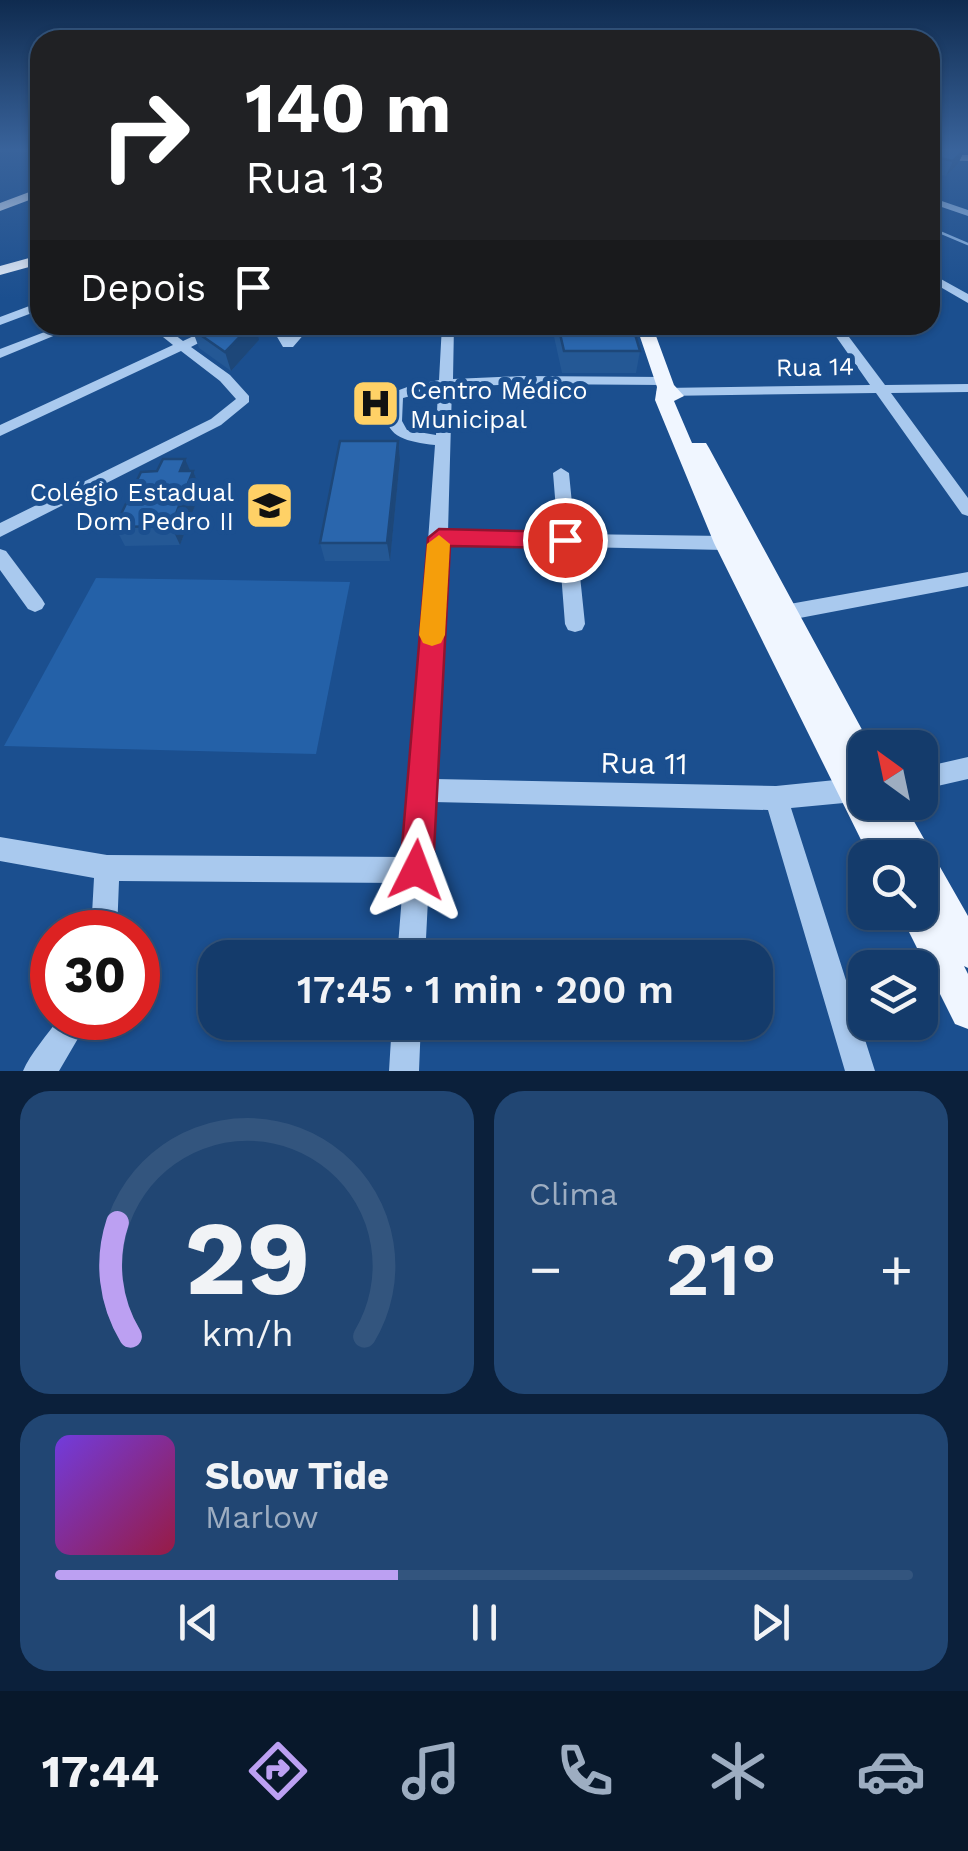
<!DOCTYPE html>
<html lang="pt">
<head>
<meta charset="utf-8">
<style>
	body { margin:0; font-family:"Work Sans",sans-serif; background:#214673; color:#f1f3f6; height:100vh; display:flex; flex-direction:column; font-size:38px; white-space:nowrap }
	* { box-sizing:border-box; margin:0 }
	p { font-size:32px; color:#9dadc1 }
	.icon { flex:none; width:55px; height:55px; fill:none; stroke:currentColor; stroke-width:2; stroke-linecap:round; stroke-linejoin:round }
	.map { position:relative; height:1071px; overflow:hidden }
	.sheet { display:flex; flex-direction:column; gap:20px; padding:20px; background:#0b203b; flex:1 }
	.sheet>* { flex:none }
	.hud { position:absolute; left:30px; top:30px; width:910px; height:305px; border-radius:30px; box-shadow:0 2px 8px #0004,0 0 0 2px #33557e; background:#202124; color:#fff; overflow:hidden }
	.needle { width:65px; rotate:327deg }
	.fabs { position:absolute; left:848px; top:730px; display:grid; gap:20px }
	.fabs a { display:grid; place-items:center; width:90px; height:90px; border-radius:20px; background:#143b6b; box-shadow:0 2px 8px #0004,0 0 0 2px #33557e; font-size:50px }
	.speed { position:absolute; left:30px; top:910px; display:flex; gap:20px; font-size:50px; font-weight:700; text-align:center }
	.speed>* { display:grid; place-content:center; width:130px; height:130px; border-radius:50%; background:#143b6b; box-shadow:0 2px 8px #0004,0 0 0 2px #33557e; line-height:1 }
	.speed .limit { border:15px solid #d22; background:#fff; color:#111 }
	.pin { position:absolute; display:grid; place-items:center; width:85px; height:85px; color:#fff; margin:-42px; border:5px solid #fff; border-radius:50%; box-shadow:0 2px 10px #0007 }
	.me { position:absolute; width:110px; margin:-55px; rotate:3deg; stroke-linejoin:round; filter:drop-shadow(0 0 8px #0008) }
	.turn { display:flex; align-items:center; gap:35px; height:210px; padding:0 50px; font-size:45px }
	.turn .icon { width:130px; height:130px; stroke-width:2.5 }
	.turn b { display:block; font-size:70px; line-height:85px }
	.then { display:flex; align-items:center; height:95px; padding:0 50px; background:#0003; gap:20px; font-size:38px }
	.big { font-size:75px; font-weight:600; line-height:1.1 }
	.sheet .tile { flex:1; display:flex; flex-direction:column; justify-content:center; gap:15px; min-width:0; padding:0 35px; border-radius:30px; background:#214673 }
	.sheet .dial { align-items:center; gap:0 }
	.dial svg { height:260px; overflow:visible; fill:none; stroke:#33557e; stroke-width:7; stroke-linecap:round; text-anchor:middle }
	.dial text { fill:#f1f3f6; stroke:none }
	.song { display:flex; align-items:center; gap:30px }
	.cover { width:120px; height:120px; border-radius:15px; background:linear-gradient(135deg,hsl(260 70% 55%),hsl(340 70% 35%)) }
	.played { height:10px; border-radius:5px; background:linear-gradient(90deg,#bca0f2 40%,#33557e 40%) }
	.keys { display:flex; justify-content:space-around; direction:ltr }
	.heat { display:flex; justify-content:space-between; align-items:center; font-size:55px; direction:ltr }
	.sheet .tiles { flex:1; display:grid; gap:20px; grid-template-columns:1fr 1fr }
	.tile:last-child { grid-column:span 2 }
	.trip { position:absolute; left:198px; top:940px; width:575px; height:100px; border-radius:30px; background:#143b6b; box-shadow:0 2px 8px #0004,0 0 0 2px #33557e; font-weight:600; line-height:100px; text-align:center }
	.tab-bar { display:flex; height:160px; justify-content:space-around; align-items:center; background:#08182b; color:#9dadc1 }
	.tab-bar .icon { width:70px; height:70px }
	.tab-bar .active { color:#bca0f2 }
	.tab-bar b { font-size:45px; color:#f1f3f6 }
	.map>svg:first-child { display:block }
	.green { fill:#2461a8 }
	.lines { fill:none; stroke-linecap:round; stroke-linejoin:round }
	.stream { stroke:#9cc4f0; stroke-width:2.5 }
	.minor { fill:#a9c9ee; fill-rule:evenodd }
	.major { fill:#f0f6ff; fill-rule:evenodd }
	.wall { fill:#245895 }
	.shaded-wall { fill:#1d4779 }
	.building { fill:#2a66ad; stroke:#1d4779; stroke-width:2.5 }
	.route { fill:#e11d48; stroke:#92132f; stroke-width:2.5 }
	.slow { fill:#f59e0b }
	.labels { text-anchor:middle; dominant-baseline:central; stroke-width:10; stroke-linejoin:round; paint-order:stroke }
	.street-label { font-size:25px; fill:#fff; stroke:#1b4f8f }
	.poi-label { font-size:25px; fill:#fff; stroke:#1b4f8f; text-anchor:start }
	.near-street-label { font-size:30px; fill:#fff; stroke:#1b4f8f }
</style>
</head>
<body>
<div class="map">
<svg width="968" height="1071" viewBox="0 0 968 1071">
	<rect width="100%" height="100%" fill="#1b4f8f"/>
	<!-- green -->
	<path class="green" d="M96,578L350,582L316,754L4,746Z"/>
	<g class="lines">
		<!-- stream -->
		<path class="stream" d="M930,228L968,244"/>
		<!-- minor -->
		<path class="minor" d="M930,197L968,210V216L930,203Z
			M930,273L968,294V303L930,281Z
			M40,302V310L0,325V317Z
			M63,325H80L0,358V349Z
			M148,325H162L183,341L217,325H233L191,347L230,375L249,396V402L221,425L0,537V523L211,419L236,399L220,381L181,351L0,436V425L173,345Z
			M283,325H295L289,336L299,325H312L293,347H283L276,335Z
			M442,325H454L453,379L523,376L664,377L671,381L664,385L523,384L452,387L448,532L558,534L553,473L561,468L569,473L575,534L725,536L734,543L725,550L577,547L585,624L582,630L575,632L568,630L565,624L559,547L447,545L435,779L776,786L865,777V801L791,808L875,1071H845L768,810L433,802L425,958H397L403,883L119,881L117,932H91L94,878L0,861V837L107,855L405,857L435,445C400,441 376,434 391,393L410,386L439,380ZM438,389L436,435L407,430L402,421L403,398Z
			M828,325H840L885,385L968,384V392L891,393L968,498V516L962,514L876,393L663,396L656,392L663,388L870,385Z
			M0,549L6,551L42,599L45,604L42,609L35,612L28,609L0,570Z
			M968,572V586L784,621L777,619L774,613L777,607L784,605Z
			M968,757V779L920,790V768Z
			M59,1018H90L59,1071H23C30,1054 48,1034 59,1018Z
			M392,1022H421L419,1071H389Z"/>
		<!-- major -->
		<path class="major" d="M930,154L968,155V161L930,160Z
			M40,188V196L0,211V203Z
			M40,255V264L0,275V266Z
			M636,325H652L674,385L684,396L674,401L692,443H706L709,448L872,748H865V777L860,775L865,784V802H903L968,916V968L964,966L968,974V1029L955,1024L899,912H920V858H870L714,543L655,400L657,387Z"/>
	</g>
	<!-- wall -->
	<path class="wall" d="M930,149H965L958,164L946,176L930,172Z
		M529,325H625L627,331L640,351L636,373H562L553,332L530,333Z
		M192,329L259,340L231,371L199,348Z
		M398,441L400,459L390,561H325L320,543Z
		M157,471H193L201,490L180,545L125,546L115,527Z"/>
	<!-- shaded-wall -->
	<path class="shaded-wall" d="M965,149L958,164L946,176L953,161Z
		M251,325H255L259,340L231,371L225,352Z
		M398,441L400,459L390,561L387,543Z
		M185,459L192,475L193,471L201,490L180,545L171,526L180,471Z"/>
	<!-- building -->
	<path class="building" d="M930,149H965L953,161L930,156Z
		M200,325H251L225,352L192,329Z
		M558,325H625L627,331H634L640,351H564Z
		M340,441H398L387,543H320Z
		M163,459H185L180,471H193L171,526L115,527L141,472L157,471Z"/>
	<!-- sky -->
	<linearGradient id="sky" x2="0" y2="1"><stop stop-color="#0f2b4f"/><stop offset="0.5" stop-color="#39639b"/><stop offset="1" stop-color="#39639b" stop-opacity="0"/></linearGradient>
	<rect width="968" height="299" fill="url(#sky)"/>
	<!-- route -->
	<path class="route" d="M439,529L565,532L577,540L565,548L450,546L433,870L428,882L416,887L405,882L400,870L428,538Z"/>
	<!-- slow -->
	<path class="slow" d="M439,535L450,544L445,635L441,643L432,646L423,643L419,635L427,544Z"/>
	<!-- icons -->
	<defs>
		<symbol id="hospital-square" viewBox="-11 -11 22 22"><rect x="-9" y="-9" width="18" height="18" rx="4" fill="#ffd166" stroke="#1b4f8f"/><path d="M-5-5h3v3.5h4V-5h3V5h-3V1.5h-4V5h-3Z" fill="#111"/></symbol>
		<symbol id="school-square" viewBox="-11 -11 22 22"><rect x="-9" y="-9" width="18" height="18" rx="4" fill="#ffd166" stroke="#1b4f8f"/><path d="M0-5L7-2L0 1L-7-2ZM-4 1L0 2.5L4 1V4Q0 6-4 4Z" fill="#111"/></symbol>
	</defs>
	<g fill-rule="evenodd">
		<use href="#hospital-square" x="348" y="376" width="55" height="55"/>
		<use href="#school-square" x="242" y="478" width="55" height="55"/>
	</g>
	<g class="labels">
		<!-- street labels -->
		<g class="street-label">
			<text transform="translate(815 367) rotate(-1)">Rua 14</text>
		</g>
		<!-- poi labels -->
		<g class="poi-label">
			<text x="410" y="390">Centro Médico<tspan x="410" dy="29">Municipal</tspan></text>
			<text x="234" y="492" text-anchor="end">Colégio Estadual<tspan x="234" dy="29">Dom Pedro II</tspan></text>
		</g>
		<!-- near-street labels -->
		<g class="near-street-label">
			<text transform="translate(644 763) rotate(1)">Rua 11</text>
		</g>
	</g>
</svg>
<div class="fabs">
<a><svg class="needle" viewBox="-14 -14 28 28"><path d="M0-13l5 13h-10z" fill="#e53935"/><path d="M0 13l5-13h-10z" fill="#9dadc1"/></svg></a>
<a><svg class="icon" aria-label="search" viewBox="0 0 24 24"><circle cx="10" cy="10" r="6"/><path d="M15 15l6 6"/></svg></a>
<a><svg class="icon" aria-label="layers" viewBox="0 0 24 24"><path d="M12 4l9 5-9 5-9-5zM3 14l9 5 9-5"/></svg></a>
</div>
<div class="speed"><div class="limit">30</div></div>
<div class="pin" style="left:565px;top:540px;background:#d93025"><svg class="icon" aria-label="arrive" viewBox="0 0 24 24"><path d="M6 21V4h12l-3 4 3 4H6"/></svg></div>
<svg class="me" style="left:416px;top:870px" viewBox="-20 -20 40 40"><path d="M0-17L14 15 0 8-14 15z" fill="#e11d48" stroke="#fff" stroke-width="4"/></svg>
<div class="trip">17:45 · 1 min · 200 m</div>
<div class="hud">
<div class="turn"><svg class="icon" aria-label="right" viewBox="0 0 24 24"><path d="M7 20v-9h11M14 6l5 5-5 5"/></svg><div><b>140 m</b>Rua 13</div></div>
<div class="then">Depois<svg class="icon" aria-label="arrive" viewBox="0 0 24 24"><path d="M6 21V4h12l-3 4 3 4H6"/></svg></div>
</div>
</div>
<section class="sheet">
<div class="tiles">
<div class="tile dial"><svg viewBox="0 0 100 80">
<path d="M14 69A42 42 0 1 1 86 69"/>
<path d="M14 69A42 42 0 0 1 10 34" stroke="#bca0f2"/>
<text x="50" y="56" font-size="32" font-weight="700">29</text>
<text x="50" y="72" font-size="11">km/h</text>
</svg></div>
<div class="tile"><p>Clima</p>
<div class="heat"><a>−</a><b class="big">21°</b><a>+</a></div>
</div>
<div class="tile">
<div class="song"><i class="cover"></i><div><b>Slow Tide</b><p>Marlow</p></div></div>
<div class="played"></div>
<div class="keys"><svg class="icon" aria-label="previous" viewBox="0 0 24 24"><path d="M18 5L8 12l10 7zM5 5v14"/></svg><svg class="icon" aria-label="pause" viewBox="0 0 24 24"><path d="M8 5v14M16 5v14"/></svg><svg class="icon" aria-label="next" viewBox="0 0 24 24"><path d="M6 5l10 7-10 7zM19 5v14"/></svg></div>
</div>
</div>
</section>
<nav class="tab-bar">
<b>17:44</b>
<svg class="icon active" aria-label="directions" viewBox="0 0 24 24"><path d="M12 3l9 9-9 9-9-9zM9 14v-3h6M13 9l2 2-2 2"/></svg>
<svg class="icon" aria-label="music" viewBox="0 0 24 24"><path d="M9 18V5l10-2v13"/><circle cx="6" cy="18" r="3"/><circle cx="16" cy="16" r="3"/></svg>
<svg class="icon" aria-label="phone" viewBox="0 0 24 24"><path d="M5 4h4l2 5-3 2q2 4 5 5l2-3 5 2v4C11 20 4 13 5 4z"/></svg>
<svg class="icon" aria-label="climate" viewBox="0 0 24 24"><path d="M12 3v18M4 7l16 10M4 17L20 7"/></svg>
<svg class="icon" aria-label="car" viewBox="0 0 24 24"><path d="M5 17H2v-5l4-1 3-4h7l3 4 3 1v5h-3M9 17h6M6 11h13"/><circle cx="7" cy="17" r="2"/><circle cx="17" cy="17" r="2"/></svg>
</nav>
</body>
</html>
